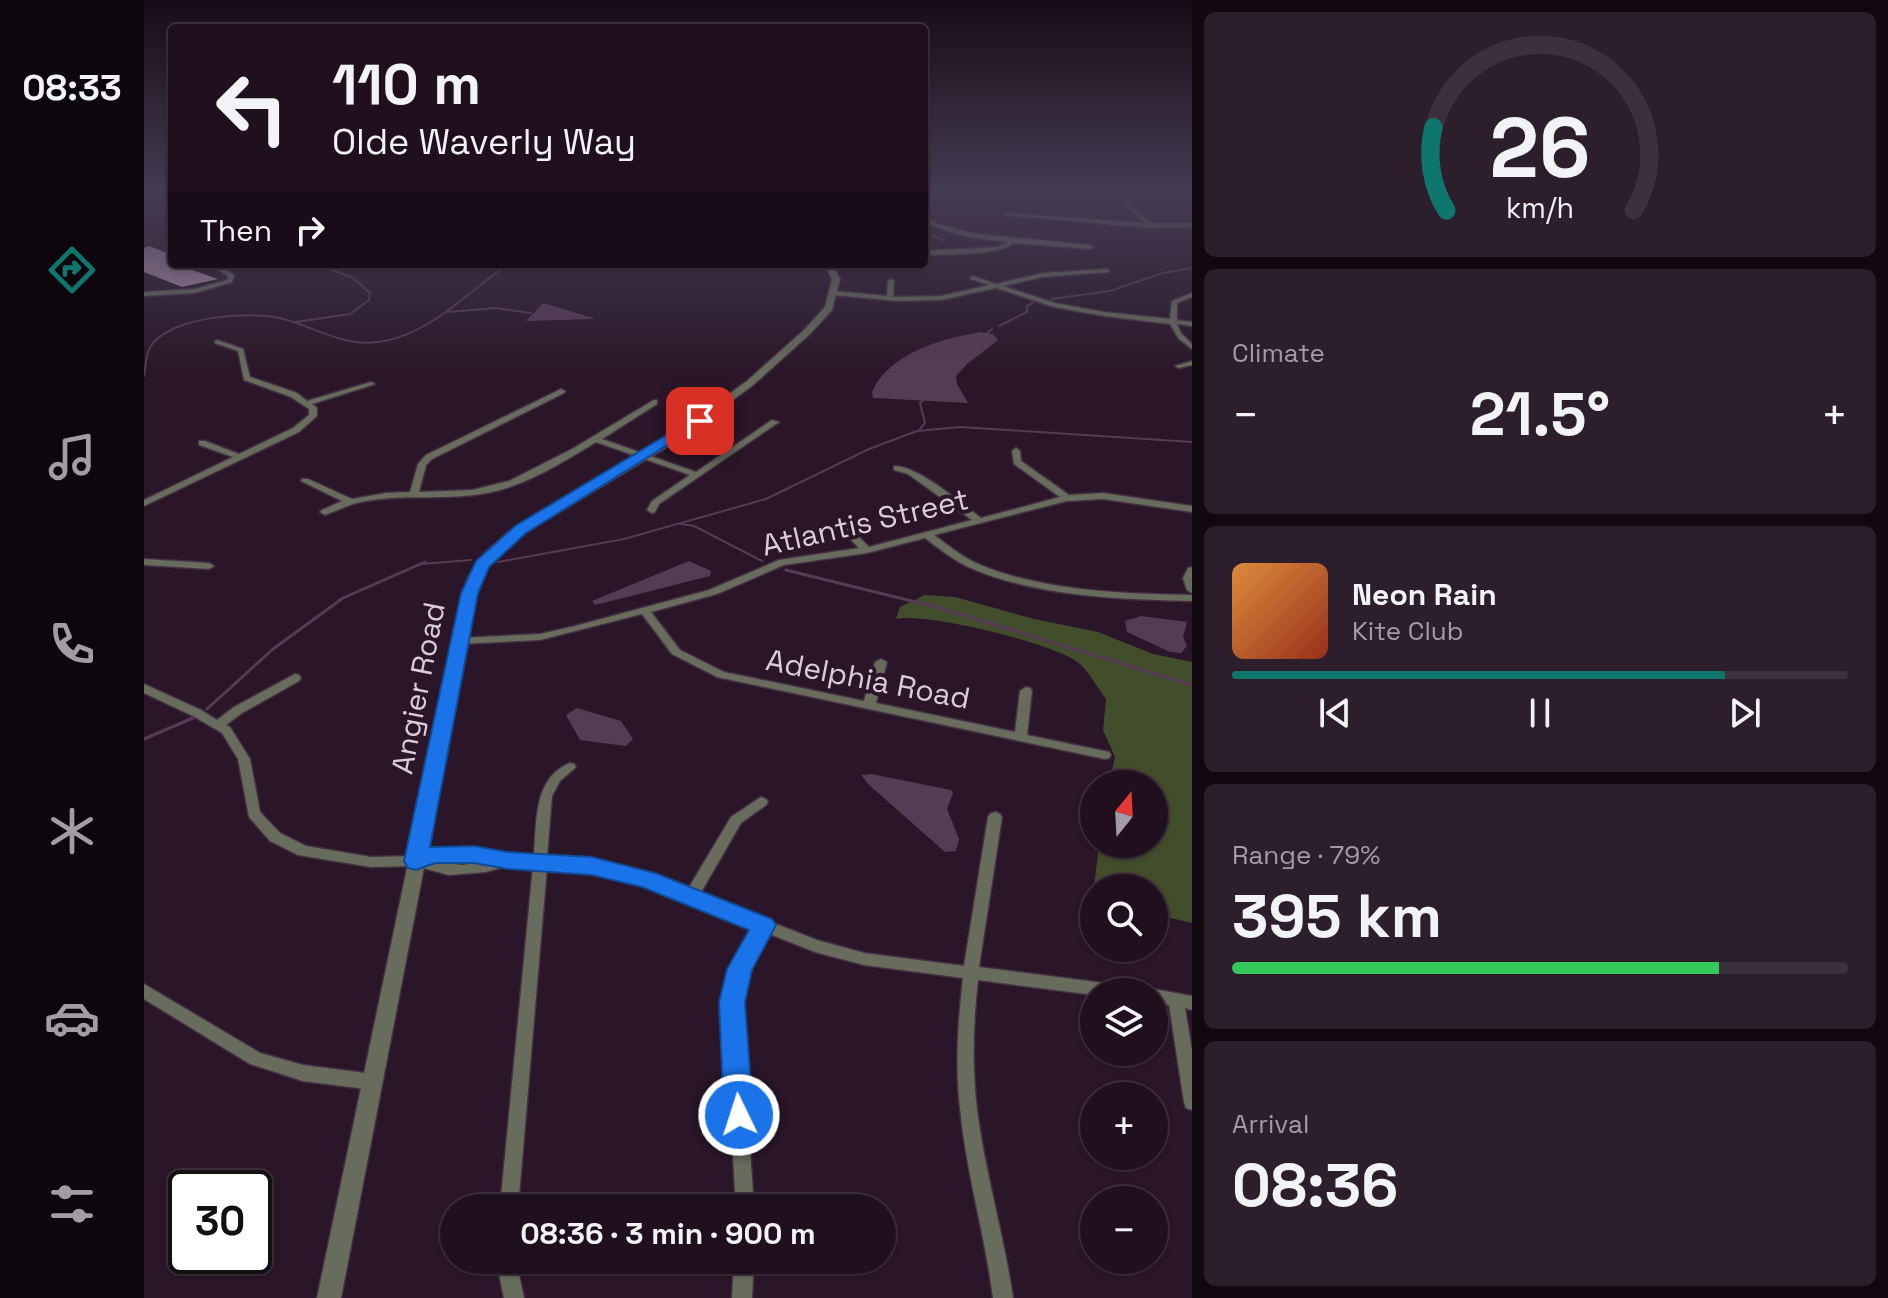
<!DOCTYPE html>
<html lang="en">
<head>
<meta charset="utf-8">
<style>
	body { margin:0; font-family:"Space Grotesk",sans-serif; background:#2d1e2b; color:#f1f3f6; height:100vh; display:flex; flex-direction:column; font-size:30px; white-space:nowrap }
	* { box-sizing:border-box; margin:0 }
	p { font-size:26px; color:#a29da4 }
	.icon { flex:none; width:44px; height:44px; fill:none; stroke:currentColor; stroke-width:2; stroke-linecap:round; stroke-linejoin:round }
	.map { position:relative; flex:1; overflow:hidden }
	.panel { display:flex; flex-direction:column; gap:12px; padding:12px; background:#120910; width:696px }
	.panel>* { flex:none }
	.banner { position:absolute; left:24px; top:24px; width:760px; height:244px; border-radius:8px; box-shadow:0 2px 6px #0004,0 0 0 2px #3d303c; background:#20101e; color:#f1f3f6; overflow:hidden }
	.needle { width:52px; rotate:18deg }
	.fabs { position:absolute; left:936px; top:770px; display:grid; gap:16px }
	.fabs a { display:grid; place-items:center; width:88px; height:88px; border-radius:50%; background:#20101e; box-shadow:0 2px 6px #0004,0 0 0 2px #3d303c; font-size:40px }
	.speed { position:absolute; left:24px; top:1170px; display:flex; gap:16px; font-size:40px; font-weight:700; text-align:center }
	.speed>* { display:grid; place-content:center; width:104px; height:104px; border-radius:50%; background:#20101e; box-shadow:0 2px 6px #0004,0 0 0 2px #3d303c; line-height:1 }
	.speed .limit { border:4px solid #111; border-radius:12px; background:#fff; color:#111 }
	.pin { position:absolute; display:grid; place-items:center; width:68px; height:68px; color:#fff; margin:-34px; border-radius:16px; box-shadow:0 4px 12px #0006 }
	.me { position:absolute; width:88px; margin:-44px; rotate:356deg; stroke-linejoin:round; filter:drop-shadow(0 0 6px #0008) }
	.turn { display:flex; align-items:center; gap:28px; height:168px; padding:0 32px; font-size:36px }
	.turn .icon { width:104px; height:104px; stroke-width:2.5 }
	.turn b { display:block; font-size:56px; line-height:68px }
	.then { display:flex; align-items:center; height:76px; padding:0 32px; background:#0003; gap:16px; font-size:30px }
	.big { font-size:60px; font-weight:700; line-height:1.1 }
	.panel .widget { flex:1; display:flex; flex-direction:column; justify-content:center; gap:12px; min-width:0; padding:0 28px; border-radius:12px; background:#2d1e2b }
	.panel .dial { align-items:center; gap:0 }
	.dial svg { height:208px; overflow:visible; fill:none; stroke:#3d303c; stroke-width:7; stroke-linecap:round; text-anchor:middle }
	.dial text { fill:#f1f3f6; stroke:none }
	.song { display:flex; align-items:center; gap:24px }
	.cover { width:96px; height:96px; border-radius:12px; background:linear-gradient(135deg,hsl(30 70% 55%),hsl(10 70% 35%)) }
	.played { height:8px; border-radius:4px; background:linear-gradient(90deg,#0f766e 80%,#3d303c 80%) }
	.keys { display:flex; justify-content:space-around; direction:ltr }
	.heat { display:flex; justify-content:space-between; align-items:center; font-size:44px; direction:ltr }
	.charge { height:12px; border-radius:6px; background:linear-gradient(90deg,#34c759 79%,#3d303c 0) }
	.trip { position:absolute; left:296px; top:1194px; width:456px; height:80px; border-radius:40px; background:#20101e; box-shadow:0 2px 6px #0004,0 0 0 2px #3d303c; font-weight:700; line-height:80px; text-align:center }
	main { display:flex; flex:1; min-height:0 }
	.dock { display:flex; flex-direction:column; width:144px; justify-content:space-around; align-items:center; background:#0d060c; color:#a29da4 }
	.dock .icon { width:56px; height:56px }
	.dock .selected { color:#0f766e }
	.dock b { font-size:36px; color:#f1f3f6 }
	.map>svg:first-child { display:block }
	.forest { fill:#424d2c }
	.water { fill:#563b54 }
	.lines { fill:none; stroke-linecap:round; stroke-linejoin:round }
	.stream-far1 { stroke:#563b54; stroke-width:2 }
	.stream { stroke:#563b54; stroke-width:3 }
	.building { fill:#a98aa5 }
	.minor-casing { stroke:#433041; stroke-width:3 }
	.tertiary-casing { stroke:#433041; stroke-width:3 }
	.minor { fill:#676c5d; fill-rule:evenodd }
	.tertiary { fill:#676c5d; fill-rule:evenodd }
	.route { fill:#1a73e8; stroke:#114b97; stroke-width:2 }
	.labels { text-anchor:middle; dominant-baseline:central; stroke-width:8; stroke-linejoin:round; paint-order:stroke }
	.street-label { font-size:30px; fill:#dacdd9; stroke:#2a1628 }
</style>
</head>
<body>
<main>
<nav class="dock">
<b>08:33</b>
<svg class="icon selected" aria-label="directions" viewBox="0 0 24 24"><path d="M12 3l9 9-9 9-9-9zM9 14v-3h6M13 9l2 2-2 2"/></svg>
<svg class="icon" aria-label="music" viewBox="0 0 24 24"><path d="M9 18V5l10-2v13"/><circle cx="6" cy="18" r="3"/><circle cx="16" cy="16" r="3"/></svg>
<svg class="icon" aria-label="phone" viewBox="0 0 24 24"><path d="M5 4h4l2 5-3 2q2 4 5 5l2-3 5 2v4C11 20 4 13 5 4z"/></svg>
<svg class="icon" aria-label="climate" viewBox="0 0 24 24"><path d="M12 3v18M4 7l16 10M4 17L20 7"/></svg>
<svg class="icon" aria-label="car" viewBox="0 0 24 24"><path d="M5 17H2v-5l4-1 3-4h7l3 4 3 1v5h-3M9 17h6M6 11h13"/><circle cx="7" cy="17" r="2"/><circle cx="17" cy="17" r="2"/></svg>
<svg class="icon" aria-label="filters" viewBox="0 0 24 24"><path d="M4 7h16M4 17h16"/><circle cx="9" cy="7" r="2"/><circle cx="15" cy="17" r="2"/></svg>
</nav>
<div class="map">
<svg width="1048" height="1298" viewBox="0 0 1048 1298">
	<rect width="100%" height="100%" fill="#2a1628"/>
	<!-- forest -->
	<path class="forest" d="M781,595L811,597L890,619L954,632L1009,654L1048,662V923L1010,914V888H950L955,844H1010V784H965L971,757L959,730L962,699C954,689 946,673 936,664C915,644 781,612 752,619L756,607Z"/>
	<!-- water -->
	<path class="water" d="M399,303L449,318L450,319L382,321Z
		M836,332L849,334L854,340L823,364L812,376L813,384L824,403L729,398L728,392C745,353 797,339 836,332Z
		M545,561L567,571L566,576L451,605L448,601Z
		M997,616L1043,622L1039,637L1043,646L1037,653L1026,652L983,632L981,621Z
		M433,708L477,721L489,739L482,746L436,740L422,715Z
		M727,774L807,790L809,793L803,809L815,839L812,851L801,852L724,784L717,775Z"/>
	<g class="lines">
		<!-- stream-far1 -->
		<path class="stream-far1" d="M780,231L798,240
			M907,299L966,291L1019,273L1048,268
			M304,312L352,308L387,313
			M152,322L206,314L225,300L226,293L208,277L169,264
			M855,326L883,312V306L889,303
			M842,334L848,329
			M0,376C2,366 1,355 7,346C27,316 108,310 140,319C175,329 203,349 241,341C290,331 325,290 365,264
			M776,429L781,423L776,403L779,400
			M537,524L550,526L618,561
			M354,562L480,539L622,499L725,449L773,431L816,427L1048,442
			M277,564L327,560"/>
		<!-- stream -->
		<path class="stream" d="M642,570L796,608L1048,685
			M63,709L129,649L199,598L281,562
			M0,739L49,718"/>
	</g>
	<!-- building -->
	<path class="building" d="M5,246L28,255V268L37,266L74,279L38,287L0,272V248Z"/>
	<g class="lines">
		<defs>
			<path id="minor" d="M787,193H792L783,214L780,216V209Z
				M979,193H984L985,204L1007,223H1048V227L1007,228L860,215L863,213L1001,223L980,205Z
				M780,216L793,224L832,234L946,245L949,247L946,249L869,243C856,256 801,254 780,255V251L854,247L864,242C836,239 804,236 780,220Z
				M66,264H73L90,275L88,282L51,293L0,296V292L51,289L83,280L85,277Z
				M963,269L966,271L965,272L899,277L859,286L911,303L960,312L1026,319L1028,301L1048,293V297L1033,303V320L1048,322V326L1033,324L1037,333L1048,344V349L1035,339L1026,324L960,316L910,307L852,288L797,300L754,301L690,295L687,293L690,291L743,296L744,281L747,279L750,281L749,297L797,296L845,285L827,279L826,278L829,276L852,284L899,273Z
				M73,340L99,349L106,377L153,393L163,401L227,382L231,384L168,404L173,408V416L155,432L0,506V500L89,457L55,445V441H61L95,454L149,428L165,415V409L147,397L100,380L94,351L71,343V341Z
				M1048,361V365L1035,368L1031,366Z
				M417,389L421,391L420,393L288,459L282,465L275,492L328,490L365,481L428,449L510,400H513V404L458,439L552,472L628,420L635,422L515,504L511,512L508,513L503,510L508,501L546,475L452,442C421,461 388,482 352,491C309,502 265,493 222,501C207,503 195,510 181,515L176,512L178,510L198,501L157,481L158,479H164L208,499L242,493L266,492L274,464L282,455Z
				M872,448L876,451L877,461L925,495L959,493L1048,506V512L959,499L923,501L790,535C804,545 817,556 832,563C896,591 979,594 1048,595V601C978,600 886,596 822,566C807,558 794,548 781,538L723,553L640,565L573,594L507,612L536,650L580,672L720,701L731,662L737,659L743,662L732,703L871,732L876,691L882,687L886,688L888,691L883,735L965,752L967,755L965,758L961,759L573,677L528,654L498,614L396,640L315,644L310,641L315,638L396,634L431,626L565,590L635,560L715,548L703,536L702,526L707,523L712,526L713,535L725,547L828,520L764,474L750,470V466C775,466 815,502 837,518L916,497L870,464L868,451Z
				M0,559L65,563L70,566L65,569L0,565Z
				M1048,567V593L1043,590L1039,578L1044,568Z
				M151,674L155,675L157,678L155,681L98,713L82,725L86,727L106,759L116,812L136,833L162,846L227,857L272,856L290,850H330L390,855C393,822 389,778 426,763L430,764L432,767L416,781L408,796L403,857L448,861L503,874L544,889L587,817L617,797L622,799L624,802L622,805L597,823L556,894L673,940L720,953L820,966L844,817L846,814L851,812L856,814L858,817L835,967L975,985L980,987L983,992H950V995L834,980C829,1023 828,1067 833,1110C841,1173 860,1235 869,1298H849C841,1234 822,1172 816,1108C811,1065 814,1021 819,978L720,965L671,952L623,933L603,970L596,1002L610,1208H592L580,1002L588,969L611,928L500,884L448,871L403,867L374,1208H356L389,866L369,864L342,872L305,875L271,866L227,867L154,855L126,841L105,817L94,759L78,733L49,716L0,693V684L57,710L73,720L90,707ZM290,860L343,861L318,865L287,861Z
				M0,984L116,1053L159,1065L229,1074L235,1077L237,1082L235,1087L229,1090L159,1081L106,1064L0,999Z
				M1010,989L1048,996V1010L1041,1008L1048,1050V1110L1042,1108L1040,1102L1025,1005L1010,1003V992H1004Z
				M352,1260H372L380,1298H360Z
				M590,1260H610L608,1298H588Z"/>
			<path id="tertiary" d="M680,264H688L696,279L688,310L666,334L609,385L538,438L374,537L349,559L336,577L197,1298H173L324,577L341,553L366,531L530,434L603,381L660,330L681,307L688,279Z"/>
		</defs>
		<!-- minor casing -->
		<use href="#minor" class="minor-casing"/>
		<!-- tertiary casing -->
		<use href="#tertiary" class="tertiary-casing"/>
		<!-- minor -->
		<use href="#minor" class="minor"/>
		<!-- tertiary -->
		<use href="#tertiary" class="tertiary"/>
	</g>
	<!-- sky -->
	<linearGradient id="sky" x2="0" y2="1"><stop stop-color="#170c16"/><stop offset="0.51" stop-color="#443c53"/><stop offset="1" stop-color="#443c53" stop-opacity="0"/></linearGradient>
	<rect width="1048" height="375" fill="url(#sky)"/>
	<!-- route -->
	<path class="route" d="M551,418L562,421L382,533L345,567L334,593L286,847L330,846L364,852L448,857L511,873L628,919L632,925L608,970L601,1002L609,1115L605,1124L595,1128L585,1124L580,1115L575,1002L583,969L605,930L498,887L448,875L364,869L330,863H291L272,870L264,868L260,861L317,593L332,561L371,526Z"/>
	<g class="labels">
		<!-- street labels -->
		<g class="street-label">
			<text transform="translate(721 522) rotate(-13)">Atlantis Street</text>
			<text transform="translate(724 679) rotate(11)">Adelphia Road</text>
			<text transform="translate(274 688) rotate(-79)">Angier Road</text>
		</g>
	</g>
</svg>
<div class="fabs">
<a><svg class="needle" viewBox="-14 -14 28 28"><path d="M0-13l5 13h-10z" fill="#e53935"/><path d="M0 13l5-13h-10z" fill="#a29da4"/></svg></a>
<a><svg class="icon" aria-label="search" viewBox="0 0 24 24"><circle cx="10" cy="10" r="6"/><path d="M15 15l6 6"/></svg></a>
<a><svg class="icon" aria-label="layers" viewBox="0 0 24 24"><path d="M12 4l9 5-9 5-9-5zM3 14l9 5 9-5"/></svg></a>
<a>+</a>
<a>−</a>
</div>
<div class="speed"><div class="limit">30</div></div>
<div class="pin" style="left:556px;top:421px;background:#d93025"><svg class="icon" aria-label="arrive" viewBox="0 0 24 24"><path d="M6 21V4h12l-3 4 3 4H6"/></svg></div>
<svg class="me" style="left:595px;top:1115px" viewBox="-20 -20 40 40"><circle r="17" fill="#1a73e8" stroke="#fff" stroke-width="3"/><path d="M0-11L8 9 0 5-8 9z" fill="#fff"/></svg>
<div class="trip">08:36 · 3 min · 900 m</div>
<div class="banner">
<div class="turn"><svg class="icon" aria-label="left" viewBox="0 0 24 24"><path d="M17 20v-9H6M10 6l-5 5 5 5"/></svg><div><b>110 m</b>Olde Waverly Way</div></div>
<div class="then">Then<svg class="icon" aria-label="right" viewBox="0 0 24 24"><path d="M7 20v-9h11M14 6l5 5-5 5"/></svg></div>
</div>
</div>
<section class="panel">
<div class="widget dial"><svg viewBox="0 0 100 80">
<path d="M14 69A42 42 0 1 1 86 69"/>
<path d="M14 69A42 42 0 0 1 9 37" stroke="#0f766e"/>
<text x="50" y="56" font-size="32" font-weight="700">26</text>
<text x="50" y="72" font-size="11">km/h</text>
</svg></div>
<div class="widget"><p>Climate</p>
<div class="heat"><a>−</a><b class="big">21.5°</b><a>+</a></div>
</div>
<div class="widget">
<div class="song"><i class="cover"></i><div><b>Neon Rain</b><p>Kite Club</p></div></div>
<div class="played"></div>
<div class="keys"><svg class="icon" aria-label="previous" viewBox="0 0 24 24"><path d="M18 5L8 12l10 7zM5 5v14"/></svg><svg class="icon" aria-label="pause" viewBox="0 0 24 24"><path d="M8 5v14M16 5v14"/></svg><svg class="icon" aria-label="next" viewBox="0 0 24 24"><path d="M6 5l10 7-10 7zM19 5v14"/></svg></div>
</div>
<div class="widget"><p>Range · 79%</p><b class="big">395 km</b><div class="charge"></div></div>
<div class="widget"><p>Arrival</p><b class="big">08:36</b></div>
</section>
</main>
</body>
</html>
